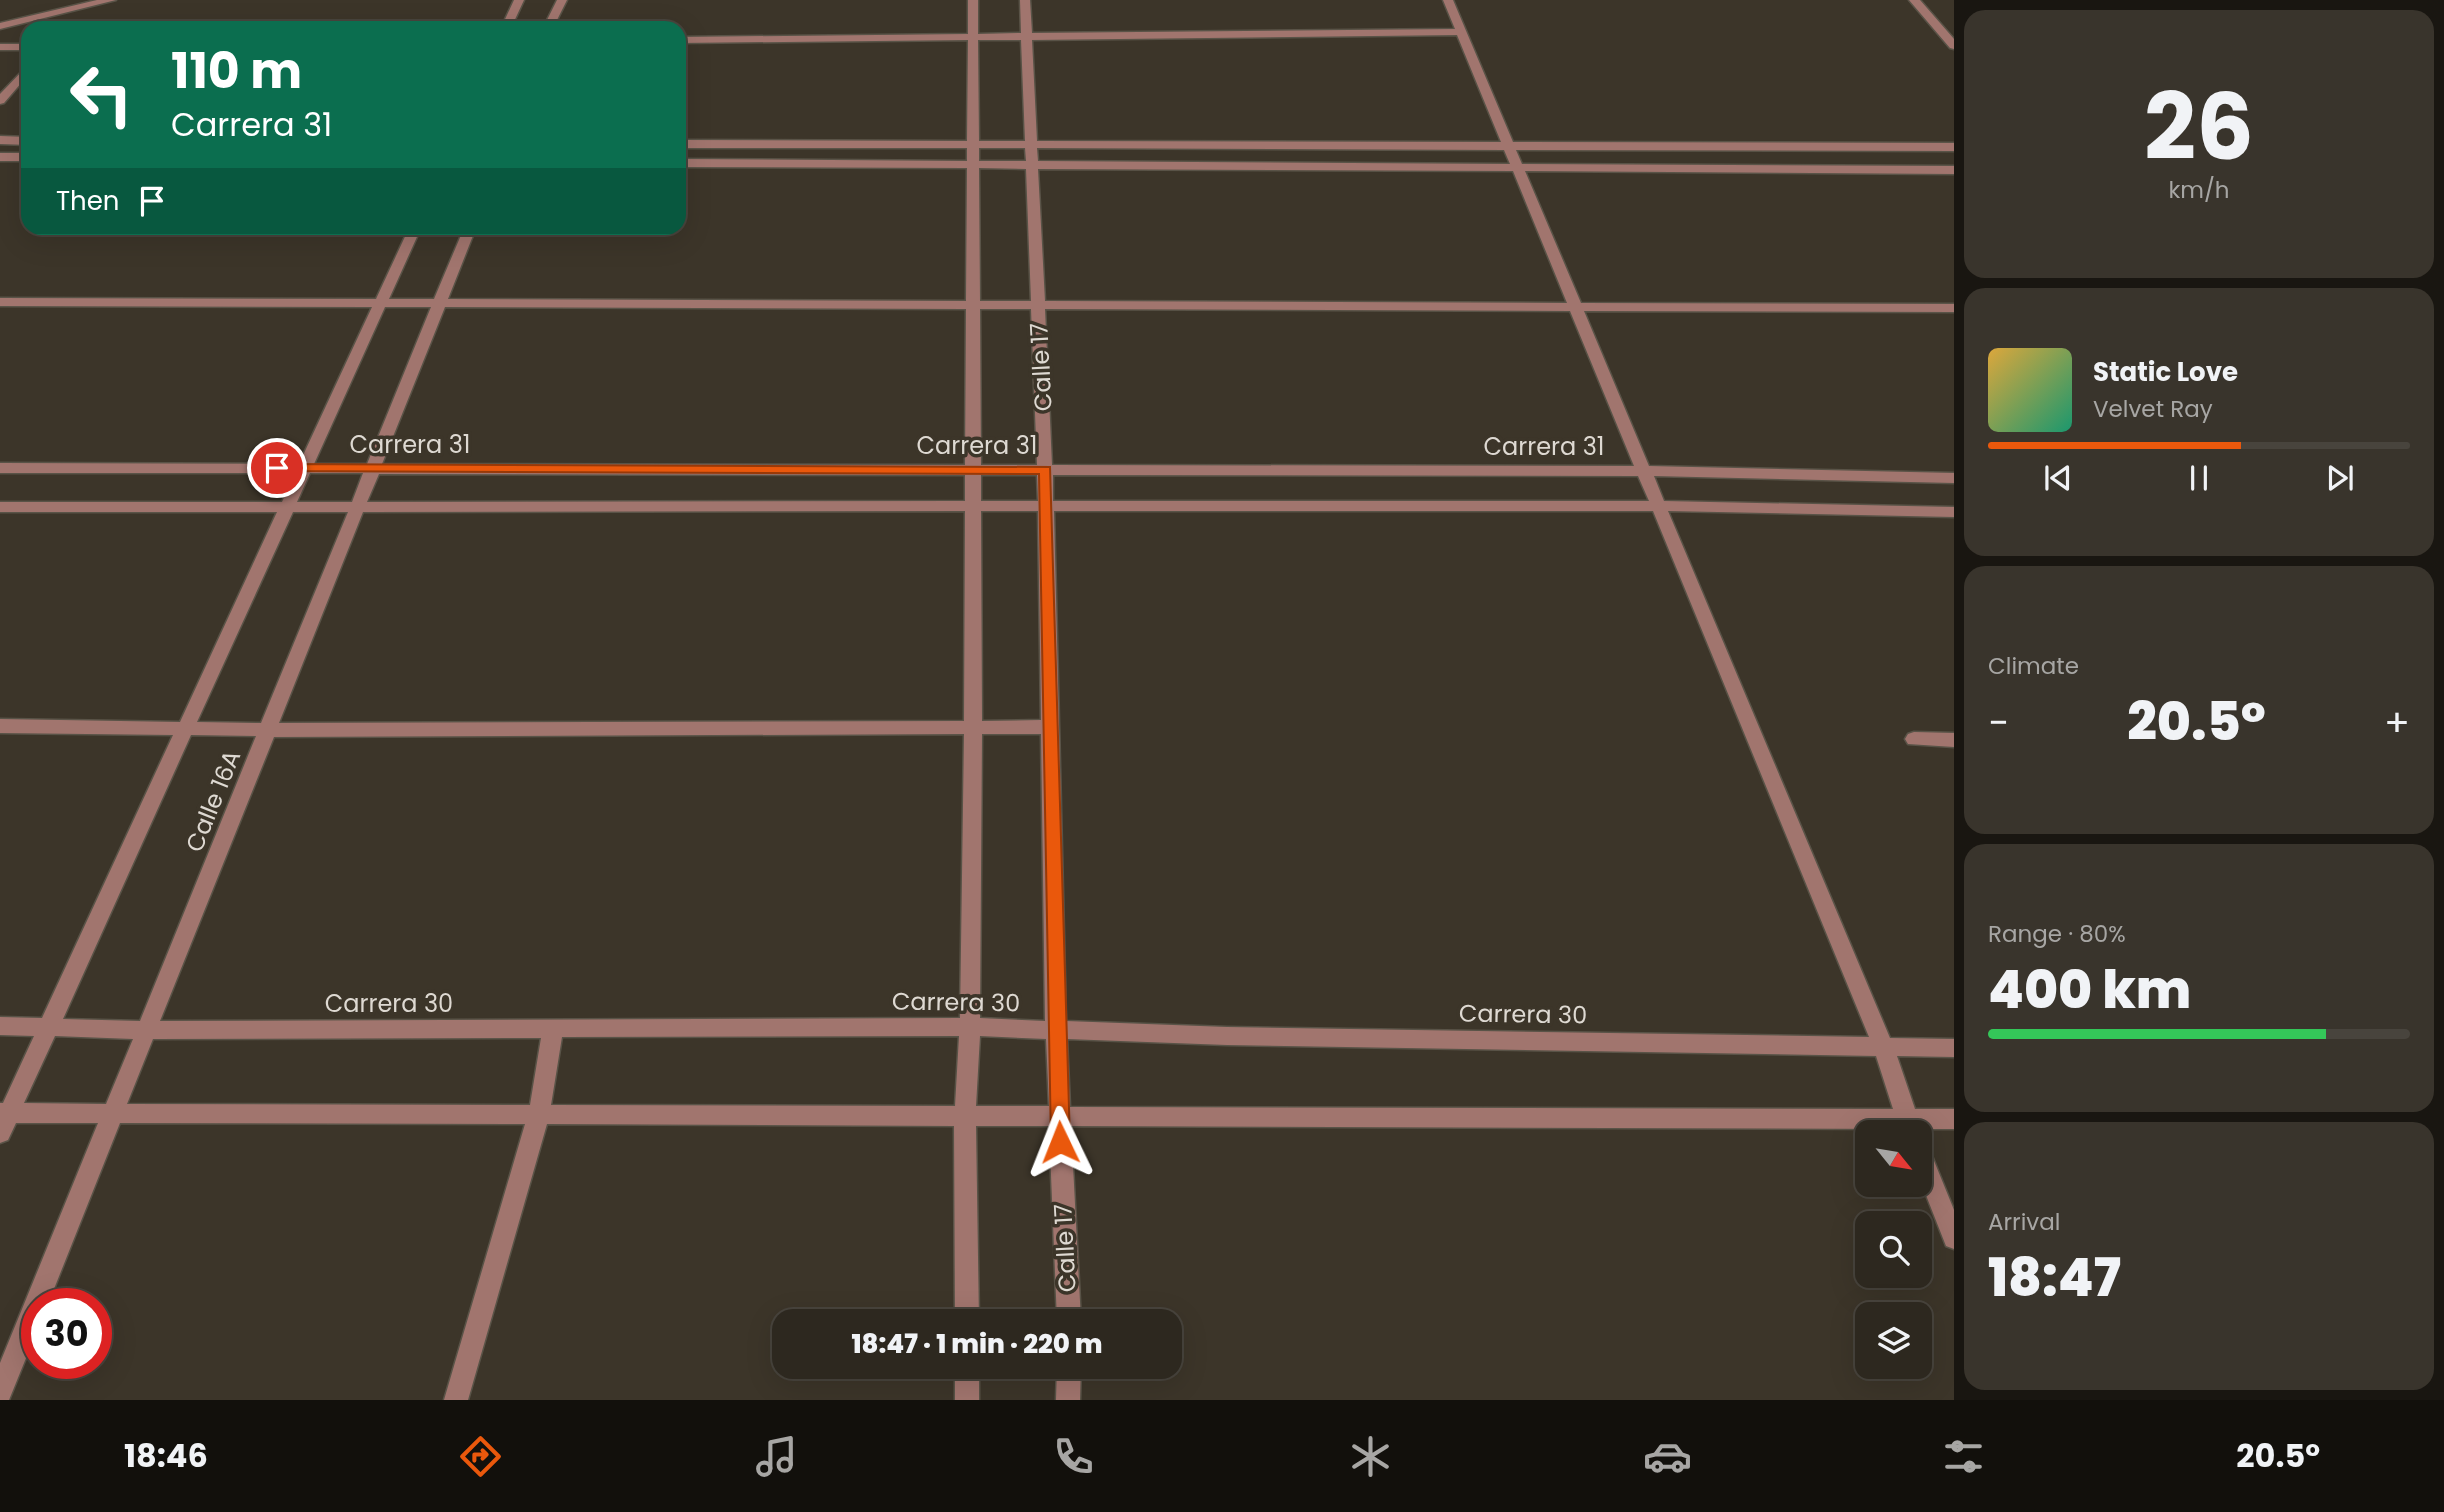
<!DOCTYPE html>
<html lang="en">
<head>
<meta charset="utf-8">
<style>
	body { margin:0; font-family:Poppins,sans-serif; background:#39342c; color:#f1f3f6; height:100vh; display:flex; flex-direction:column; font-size:26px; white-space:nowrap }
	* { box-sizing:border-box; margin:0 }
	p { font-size:23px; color:#a7a6a4 }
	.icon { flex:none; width:38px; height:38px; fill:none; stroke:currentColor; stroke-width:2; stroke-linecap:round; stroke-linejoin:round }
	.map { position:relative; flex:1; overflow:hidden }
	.details { display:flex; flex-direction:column; gap:10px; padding:10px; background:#191611; width:490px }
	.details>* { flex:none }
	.banner { position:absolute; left:21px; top:21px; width:665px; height:214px; border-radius:21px; box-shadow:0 7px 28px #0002,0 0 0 2px #48443d; background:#0b6e4f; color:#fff; overflow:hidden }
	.needle { width:46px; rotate:120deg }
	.controls { position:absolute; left:1855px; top:1120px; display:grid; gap:14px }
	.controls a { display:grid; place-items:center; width:77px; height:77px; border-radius:14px; background:#2d281f; box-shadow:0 7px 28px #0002,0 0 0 2px #48443d; font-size:35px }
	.speed { position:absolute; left:21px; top:1288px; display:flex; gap:14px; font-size:35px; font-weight:700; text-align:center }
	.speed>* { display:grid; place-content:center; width:91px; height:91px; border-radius:50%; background:#2d281f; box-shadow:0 7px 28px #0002,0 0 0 2px #48443d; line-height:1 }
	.speed .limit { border:10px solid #d22; background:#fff; color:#111 }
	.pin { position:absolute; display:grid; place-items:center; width:60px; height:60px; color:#fff; margin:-30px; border:4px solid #fff; border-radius:50%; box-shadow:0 2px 7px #0007 }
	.me { position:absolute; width:77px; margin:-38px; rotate:358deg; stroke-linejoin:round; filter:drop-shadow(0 0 5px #0008) }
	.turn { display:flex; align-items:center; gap:24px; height:147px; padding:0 35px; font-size:32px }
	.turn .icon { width:91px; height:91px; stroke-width:2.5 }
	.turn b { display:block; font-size:49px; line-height:60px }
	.then { display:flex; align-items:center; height:66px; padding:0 35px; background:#0003; gap:14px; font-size:26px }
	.big { font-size:52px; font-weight:800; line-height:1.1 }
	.details .widget { flex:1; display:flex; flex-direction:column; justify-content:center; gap:10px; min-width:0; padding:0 24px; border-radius:21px; background:#39342c }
	.details .dial { align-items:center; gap:0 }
	.dial b { font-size:91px; line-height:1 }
	.song { display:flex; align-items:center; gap:21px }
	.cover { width:84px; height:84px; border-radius:10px; background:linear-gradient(135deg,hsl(40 70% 55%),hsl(160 70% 35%)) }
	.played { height:7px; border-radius:4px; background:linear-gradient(90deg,#ea580c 60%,#48443d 60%) }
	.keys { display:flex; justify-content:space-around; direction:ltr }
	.heat { display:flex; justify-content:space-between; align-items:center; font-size:38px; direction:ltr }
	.charge { height:10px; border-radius:5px; background:linear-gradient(90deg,#34c759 80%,#48443d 0) }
	.trip { position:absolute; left:772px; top:1309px; width:410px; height:70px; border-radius:21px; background:#2d281f; box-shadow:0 7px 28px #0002,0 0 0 2px #48443d; font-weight:800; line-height:70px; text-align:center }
	.menu { display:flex; height:112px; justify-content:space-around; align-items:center; background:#12100c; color:#a7a6a4 }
	.menu .icon { width:49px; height:49px }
	.menu .active { color:#ea580c }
	.menu b { font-size:32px; color:#f1f3f6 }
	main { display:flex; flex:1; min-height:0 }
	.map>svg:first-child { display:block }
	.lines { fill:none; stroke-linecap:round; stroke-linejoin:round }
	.minor-casing { stroke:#595347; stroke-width:3 }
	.minor { fill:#a1756e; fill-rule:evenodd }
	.route { fill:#ea580c; stroke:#983908; stroke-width:2 }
	.labels { text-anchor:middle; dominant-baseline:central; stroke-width:7; stroke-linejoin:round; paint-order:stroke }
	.street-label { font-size:24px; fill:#ded9d2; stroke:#3c3529 }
</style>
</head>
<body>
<main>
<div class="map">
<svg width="1954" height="1400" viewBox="0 0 1954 1400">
	<rect width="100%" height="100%" fill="#3c3529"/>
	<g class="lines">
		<defs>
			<path id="minor" d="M97,0H116L0,29V23Z
				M514,0H524L511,28H501Z
				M557,0H567L553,28H543Z
				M968,0H978V34L1021,33L1020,0H1030L1032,33L1455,29L1443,0H1453L1513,142L1954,143V151L1516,150L1522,164L1954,166V174L1525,171L1581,303L1954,304V312L1584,311L1649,466L1954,473V483L1654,476L1664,501L1954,507V517L1668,511L1890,1038L1954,1039V1057L1897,1056L1915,1109H1954V1129H1922L1920,1139V1132H1901L1900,1129L1071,1126L1081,1321H1057L1049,1126H976L979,1321H955L954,1126L547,1124L468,1400H444L525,1124L120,1123L48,1304H37V1331L9,1400H0V1363L98,1123H16L8,1140L0,1143V1103H3L34,1036L0,1035V1017L42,1018L173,735L0,733V719L180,722L277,512H0V502H282L295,473H0V463L299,464L372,307L0,306V298L376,299L409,228H421L389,299H434L464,228H476L448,299L966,301L967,168L679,167V159L967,161V148H679V140L967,141L968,40L679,43V37L968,34ZM1457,35L1501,142L1037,141L1032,40ZM978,40H1021L1025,141H979ZM979,148H1025L1026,161H979ZM1037,148L1504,150L1510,164L1038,161ZM979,168L1026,169L1031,301H980ZM1038,169L1513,171L1567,303L1045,301ZM385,307H431L367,464H314ZM445,307L966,309L965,465L382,464ZM980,309H1031L1037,465H981ZM1045,309L1570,311L1634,466L1052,465ZM310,473H363L352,502H297ZM379,474L965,475V501L367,502ZM981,475H1037L1038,501H981ZM1053,475L1638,476L1649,501H1053ZM965,511L964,721L279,723L363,512ZM981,511H1038L1041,720L982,721ZM1054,511H1653L1869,1037L1227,1027L1066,1021ZM293,512H348L261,723L197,722ZM964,734L960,1018L160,1021L274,737ZM982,734H1041L1045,1021L980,1018ZM191,735L256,736L140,1021L63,1019ZM55,1036L133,1039L106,1104L24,1103ZM959,1036L955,1106L551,1105L562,1037ZM980,1036L1046,1039L1049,1106H976ZM541,1038L530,1105L127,1104L153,1039ZM1067,1039L1227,1045L1876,1056L1893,1109L1070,1107Z
				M1909,0H1920L1954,39V49L1950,48Z
				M0,44H28V50H0Z
				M28,65V75L4,103L0,104V94Z
				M0,136L28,137V145L0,144Z
				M0,153H28V161H0Z
				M1914,732L1954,733V747L1908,744L1905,739L1908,734Z
				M1920,1143L1928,1146L1954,1210V1249L1946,1246L1920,1180Z
				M955,1367H979V1400H955Z
				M1057,1367H1081L1080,1400H1056Z"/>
		</defs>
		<!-- minor casing -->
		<use href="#minor" class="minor-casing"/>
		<!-- minor -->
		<use href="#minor" class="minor"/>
	</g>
	<!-- route -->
	<path class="route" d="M277,464L1050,467L1070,1142L1068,1148L1060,1151L1053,1148L1051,1142L1039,474L272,471V465Z"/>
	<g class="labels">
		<!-- street labels -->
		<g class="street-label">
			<text transform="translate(1041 367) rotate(-93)">Calle 17</text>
			<text x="410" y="444">Carrera 31</text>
			<text x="977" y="445">Carrera 31</text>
			<text x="1544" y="446">Carrera 31</text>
			<text transform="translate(213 801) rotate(-68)">Calle 16A</text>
			<text transform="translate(956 1002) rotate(1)">Carrera 30</text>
			<text x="389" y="1003">Carrera 30</text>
			<text transform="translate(1523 1014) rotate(1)">Carrera 30</text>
			<text transform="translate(1065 1248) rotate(-93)">Calle 17</text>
		</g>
	</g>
</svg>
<div class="controls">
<a><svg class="needle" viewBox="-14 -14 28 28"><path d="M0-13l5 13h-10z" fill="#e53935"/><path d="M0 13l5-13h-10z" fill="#a7a6a4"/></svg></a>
<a><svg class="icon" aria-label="search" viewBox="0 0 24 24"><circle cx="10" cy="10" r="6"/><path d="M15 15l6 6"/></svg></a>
<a><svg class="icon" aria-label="layers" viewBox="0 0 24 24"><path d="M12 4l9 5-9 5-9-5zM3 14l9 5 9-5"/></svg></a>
</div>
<div class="speed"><div class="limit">30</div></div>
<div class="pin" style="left:277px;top:468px;background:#d93025"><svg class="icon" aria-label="arrive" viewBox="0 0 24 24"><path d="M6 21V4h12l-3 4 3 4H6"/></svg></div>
<svg class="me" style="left:1060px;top:1142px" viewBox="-20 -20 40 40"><path d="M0-17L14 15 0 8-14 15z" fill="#ea580c" stroke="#fff" stroke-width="4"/></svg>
<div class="trip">18:47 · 1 min · 220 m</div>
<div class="banner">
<div class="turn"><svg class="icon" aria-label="left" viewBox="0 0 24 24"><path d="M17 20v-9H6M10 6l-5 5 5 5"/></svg><div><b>110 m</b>Carrera 31</div></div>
<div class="then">Then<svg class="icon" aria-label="arrive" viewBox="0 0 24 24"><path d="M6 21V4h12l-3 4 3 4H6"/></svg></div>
</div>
</div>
<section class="details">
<div class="widget dial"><b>26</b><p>km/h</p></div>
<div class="widget">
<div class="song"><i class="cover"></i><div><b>Static Love</b><p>Velvet Ray</p></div></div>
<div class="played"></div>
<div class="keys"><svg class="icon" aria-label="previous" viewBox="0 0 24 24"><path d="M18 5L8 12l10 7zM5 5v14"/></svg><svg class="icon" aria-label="pause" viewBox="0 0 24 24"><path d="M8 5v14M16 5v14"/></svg><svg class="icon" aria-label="next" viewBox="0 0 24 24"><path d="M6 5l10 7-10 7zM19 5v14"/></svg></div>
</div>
<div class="widget"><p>Climate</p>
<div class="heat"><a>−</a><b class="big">20.5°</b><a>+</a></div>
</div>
<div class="widget"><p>Range · 80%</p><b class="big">400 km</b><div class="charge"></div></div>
<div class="widget"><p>Arrival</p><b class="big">18:47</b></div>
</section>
</main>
<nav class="menu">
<b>18:46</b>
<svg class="icon active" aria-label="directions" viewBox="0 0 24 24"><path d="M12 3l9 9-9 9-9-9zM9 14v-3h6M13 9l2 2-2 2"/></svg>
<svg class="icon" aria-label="music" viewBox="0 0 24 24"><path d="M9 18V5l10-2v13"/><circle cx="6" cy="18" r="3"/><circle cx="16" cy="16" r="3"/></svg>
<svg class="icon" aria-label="phone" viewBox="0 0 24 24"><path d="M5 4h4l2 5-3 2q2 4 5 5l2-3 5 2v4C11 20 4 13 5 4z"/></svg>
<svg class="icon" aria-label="climate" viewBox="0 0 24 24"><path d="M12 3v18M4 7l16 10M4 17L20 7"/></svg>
<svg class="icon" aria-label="car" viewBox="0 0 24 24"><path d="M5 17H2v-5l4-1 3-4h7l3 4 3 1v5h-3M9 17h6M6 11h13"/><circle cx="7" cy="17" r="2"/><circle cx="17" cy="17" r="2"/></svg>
<svg class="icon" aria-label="filters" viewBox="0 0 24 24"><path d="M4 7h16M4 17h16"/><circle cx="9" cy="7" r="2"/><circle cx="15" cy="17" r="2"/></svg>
<b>20.5°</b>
</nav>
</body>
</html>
